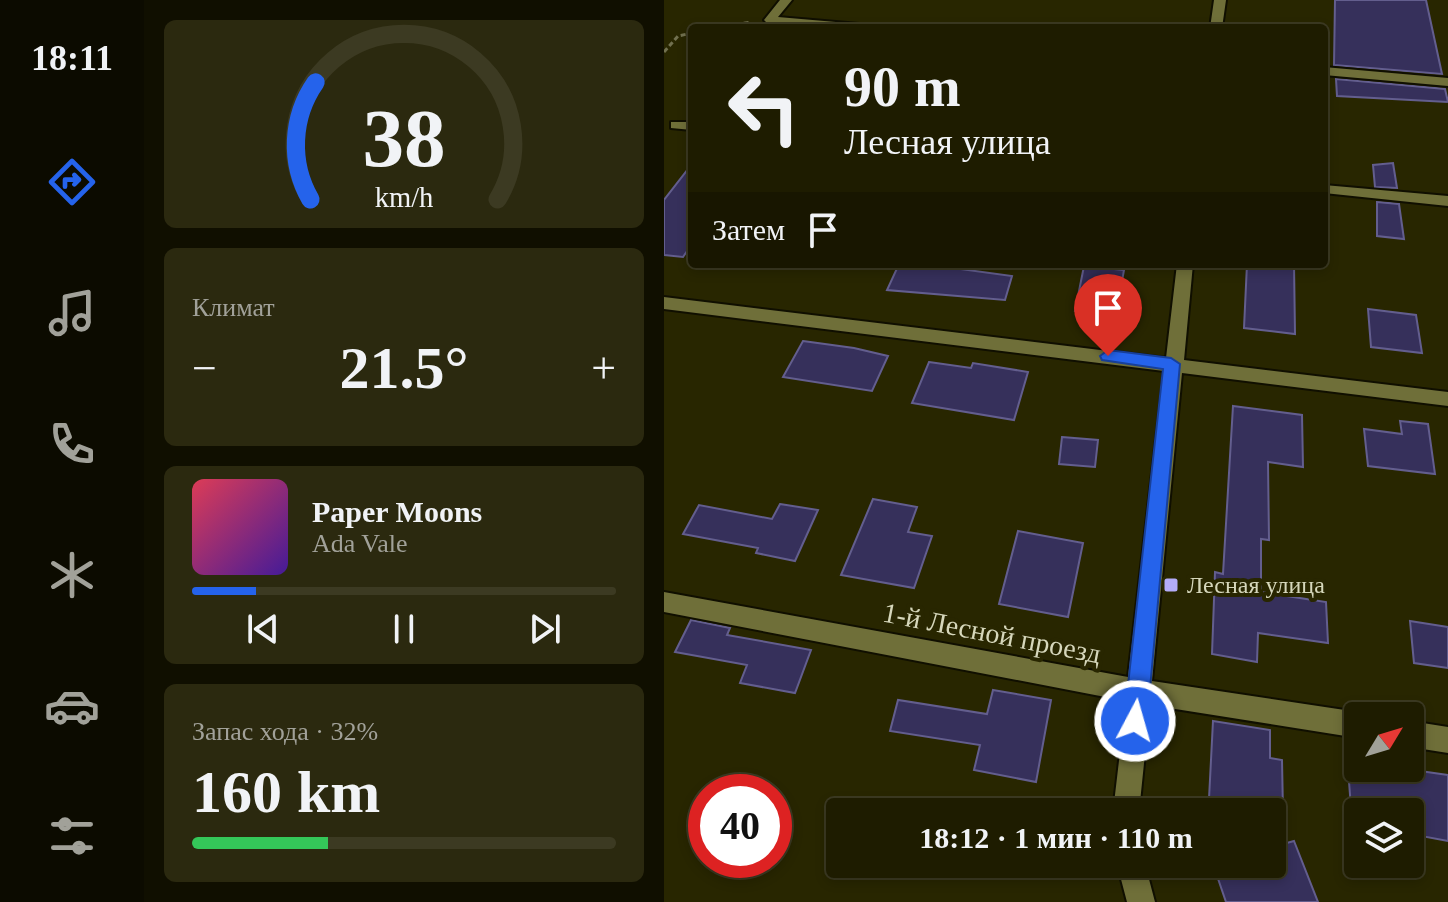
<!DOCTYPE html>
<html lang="ru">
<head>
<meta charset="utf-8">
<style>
	body { margin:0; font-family:Georgia,serif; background:#2b290f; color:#f1f3f6; height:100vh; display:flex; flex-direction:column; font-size:30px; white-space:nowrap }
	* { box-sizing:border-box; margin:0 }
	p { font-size:26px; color:#a1a199 }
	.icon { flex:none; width:44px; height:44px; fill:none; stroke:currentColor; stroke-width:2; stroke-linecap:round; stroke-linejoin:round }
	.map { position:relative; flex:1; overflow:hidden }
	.side { display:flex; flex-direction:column; gap:20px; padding:20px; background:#100f00; width:520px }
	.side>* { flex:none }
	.banner { position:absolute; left:24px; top:24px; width:640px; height:244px; border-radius:8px; box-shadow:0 4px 12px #0003,0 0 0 2px #3c3a22; background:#1e1c00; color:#f1f3f6; overflow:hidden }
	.needle { width:52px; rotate:52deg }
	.buttons { position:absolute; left:680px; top:702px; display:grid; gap:16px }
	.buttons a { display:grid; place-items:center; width:80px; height:80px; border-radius:8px; background:#1e1c00; box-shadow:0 4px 12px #0003,0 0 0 2px #3c3a22; font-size:40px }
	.speed { position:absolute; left:24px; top:774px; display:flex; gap:16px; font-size:40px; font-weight:700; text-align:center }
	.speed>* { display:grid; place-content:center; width:104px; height:104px; border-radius:50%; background:#1e1c00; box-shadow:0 4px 12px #0003,0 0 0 2px #3c3a22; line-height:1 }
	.speed .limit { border:12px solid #d22; background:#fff; color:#111 }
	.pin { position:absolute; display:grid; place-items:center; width:68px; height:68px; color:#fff; margin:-82px -34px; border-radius:50% 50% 50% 0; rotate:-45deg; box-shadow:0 0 8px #0007 }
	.pin .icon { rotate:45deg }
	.me { position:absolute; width:88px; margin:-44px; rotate:6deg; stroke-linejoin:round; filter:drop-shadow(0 0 6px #0008) }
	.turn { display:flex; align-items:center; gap:28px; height:168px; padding:0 24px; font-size:36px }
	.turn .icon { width:104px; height:104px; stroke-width:2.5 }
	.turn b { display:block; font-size:56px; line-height:68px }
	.then { display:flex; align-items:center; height:76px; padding:0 24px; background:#0003; gap:16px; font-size:30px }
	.big { font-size:60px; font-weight:700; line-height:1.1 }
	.side .card { flex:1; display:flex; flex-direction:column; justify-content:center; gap:12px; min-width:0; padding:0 28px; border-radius:12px; background:#2b290f }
	.side .dial { align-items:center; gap:0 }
	.dial svg { height:208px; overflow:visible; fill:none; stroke:#3c3a22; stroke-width:7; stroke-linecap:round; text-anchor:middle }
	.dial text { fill:#f1f3f6; stroke:none }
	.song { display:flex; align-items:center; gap:24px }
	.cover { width:96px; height:96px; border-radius:12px; background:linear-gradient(135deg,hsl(350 70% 55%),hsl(260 70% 35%)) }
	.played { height:8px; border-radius:4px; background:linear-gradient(90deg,#2563eb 15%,#3c3a22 15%) }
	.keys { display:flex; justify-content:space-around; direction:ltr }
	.heat { display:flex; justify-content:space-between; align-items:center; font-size:44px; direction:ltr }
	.charge { height:12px; border-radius:6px; background:linear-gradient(90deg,#34c759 32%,#3c3a22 0) }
	.trip { position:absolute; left:162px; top:798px; width:460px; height:80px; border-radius:8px; background:#1e1c00; box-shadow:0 4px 12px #0003,0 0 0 2px #3c3a22; font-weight:700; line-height:80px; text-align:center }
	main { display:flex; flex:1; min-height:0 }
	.dock { display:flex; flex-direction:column; width:144px; justify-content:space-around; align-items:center; background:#0c0b00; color:#a1a199 }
	.dock .icon { width:56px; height:56px }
	.dock .current { color:#2563eb }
	.dock b { font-size:36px; color:#f1f3f6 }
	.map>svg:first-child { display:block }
	.building { fill:#36305b; stroke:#635e8e; stroke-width:2 }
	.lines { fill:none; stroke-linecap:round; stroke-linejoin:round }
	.minor-casing { stroke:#100f00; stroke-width:4 }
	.path { stroke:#71704f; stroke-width:3; stroke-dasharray:5 3; stroke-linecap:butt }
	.minor { fill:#6f6f39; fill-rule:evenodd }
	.route { fill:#2563eb; stroke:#184099; stroke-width:2 }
	.poi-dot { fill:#b4acf9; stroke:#282600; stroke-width:3 }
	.labels { text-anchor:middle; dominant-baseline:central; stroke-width:8; stroke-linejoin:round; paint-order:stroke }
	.poi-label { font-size:24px; fill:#d6d7bb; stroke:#282600; text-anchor:start }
	.near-street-label { font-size:28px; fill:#d6d7bb; stroke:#282600 }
</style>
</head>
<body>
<main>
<nav class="dock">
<b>18:11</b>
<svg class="icon current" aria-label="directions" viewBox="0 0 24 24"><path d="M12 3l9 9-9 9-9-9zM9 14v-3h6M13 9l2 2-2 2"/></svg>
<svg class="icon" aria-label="music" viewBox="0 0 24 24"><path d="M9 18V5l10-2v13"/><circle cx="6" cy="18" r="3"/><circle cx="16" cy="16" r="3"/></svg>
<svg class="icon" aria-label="phone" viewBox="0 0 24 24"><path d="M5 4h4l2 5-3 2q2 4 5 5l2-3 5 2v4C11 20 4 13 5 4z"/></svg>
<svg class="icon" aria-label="climate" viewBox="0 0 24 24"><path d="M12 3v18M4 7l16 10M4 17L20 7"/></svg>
<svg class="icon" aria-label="car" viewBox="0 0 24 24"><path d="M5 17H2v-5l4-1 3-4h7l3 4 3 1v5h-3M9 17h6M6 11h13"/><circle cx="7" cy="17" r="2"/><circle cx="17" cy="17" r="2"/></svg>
<svg class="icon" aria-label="filters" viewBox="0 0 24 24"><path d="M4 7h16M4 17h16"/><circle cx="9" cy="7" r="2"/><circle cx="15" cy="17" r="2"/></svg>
</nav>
<section class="side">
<div class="card dial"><svg viewBox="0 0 100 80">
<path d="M14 69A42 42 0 1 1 86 69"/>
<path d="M14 69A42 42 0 0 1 16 24" stroke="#2563eb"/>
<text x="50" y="56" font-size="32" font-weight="700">38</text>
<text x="50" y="72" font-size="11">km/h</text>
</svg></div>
<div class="card"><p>Климат</p>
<div class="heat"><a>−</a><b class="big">21.5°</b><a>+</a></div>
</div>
<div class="card">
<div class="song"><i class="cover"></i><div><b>Paper Moons</b><p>Ada Vale</p></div></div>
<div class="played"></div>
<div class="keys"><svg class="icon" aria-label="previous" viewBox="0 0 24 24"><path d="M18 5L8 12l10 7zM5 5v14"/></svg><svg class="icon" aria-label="pause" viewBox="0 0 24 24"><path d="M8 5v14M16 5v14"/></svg><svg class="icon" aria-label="next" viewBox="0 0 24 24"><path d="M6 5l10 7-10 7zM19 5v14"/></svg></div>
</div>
<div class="card"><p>Запас хода · 32%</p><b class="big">160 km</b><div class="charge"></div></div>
</section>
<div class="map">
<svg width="784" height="902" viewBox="0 0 784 902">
	<rect width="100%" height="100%" fill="#282600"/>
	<!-- building -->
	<path class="building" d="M671,0H762L778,74L670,65Z
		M672,79L781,89L784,102L673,96Z
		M729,163L733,188L711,187L709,165Z
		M28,164V244L19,257L0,255V200Z
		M713,202L735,204L740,239L713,236Z
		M235,264H260L348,276L341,300L223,290Z
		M583,264H630L631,334L580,328Z
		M420,266L460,270L452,316L411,311Z
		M704,309L752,315L758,353L707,347Z
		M139,341L190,348L224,356L208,391L119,377Z
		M265,362L307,368L309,363L364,372L350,420L248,403Z
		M569,406L638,415L639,467L604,462L605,540L597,539V592L662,602L664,643L594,633L593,662L548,654L551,572L559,574Z
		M736,421L764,424L771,474L704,466L700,429L738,434Z
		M398,437L434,440L431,467L395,464Z
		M209,499L253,507L244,532L268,536L250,588L177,575Z
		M116,504L154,510L131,561L92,553L94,548L19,534L35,505L108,519Z
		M354,531L419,543L404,617L335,604Z
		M27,620L66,628L63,635L147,650L131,693L76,683L83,665L11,652Z
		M746,621L784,627V668L750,663Z
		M329,690L387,700L372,782L310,770L316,745L226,731L234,700L323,714Z
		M549,721L606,730V758L618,760L619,812L545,799Z
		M684,768L750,773L749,770L784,775V841L757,836L754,812L687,808Z
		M630,841L654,902H562L549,864H608V847Z"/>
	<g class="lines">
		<defs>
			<path id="minor" d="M116,0H128L114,17L195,24L201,28H156L102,22L100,20Z
				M550,0H562L558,28H546Z
				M660,67L784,78V86L660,75Z
				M7,122H28V130L7,128Z
				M660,185L784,196V206L660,193Z
				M513,264H529L520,360L784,392V406L518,373L488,681L694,712L703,716H694V738L486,705L475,812H449L462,701L0,612V592L464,677L500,371L0,309V297L502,358Z
				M746,721L784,727V753L746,747Z
				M453,864H481L491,902H463Z"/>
		</defs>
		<!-- minor casing -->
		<use href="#minor" class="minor-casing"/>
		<!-- path -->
		<path class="path" d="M48,28L87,22
			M0,52L14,36L28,33"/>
		<!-- minor -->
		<use href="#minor" class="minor"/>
	</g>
	<!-- route -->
	<path class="route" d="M444,350L507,358L516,364L483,721L480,729L471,732L463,729L460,721L499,369L438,360L436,356Z"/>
	<!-- markers -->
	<rect class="poi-dot" x="499" y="577" width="16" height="16" rx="4"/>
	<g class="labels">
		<!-- poi labels -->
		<g class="poi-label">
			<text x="523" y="585">Лесная улица</text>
		</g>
		<!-- near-street labels -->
		<g class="near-street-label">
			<text transform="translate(328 633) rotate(11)">1-й Лесной проезд</text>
		</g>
	</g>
</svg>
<div class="buttons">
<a><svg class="needle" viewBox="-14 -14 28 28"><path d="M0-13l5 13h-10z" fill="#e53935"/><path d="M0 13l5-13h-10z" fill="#a1a199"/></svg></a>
<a><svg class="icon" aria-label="layers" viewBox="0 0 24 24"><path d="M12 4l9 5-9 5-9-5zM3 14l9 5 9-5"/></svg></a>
</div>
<div class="speed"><div class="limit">40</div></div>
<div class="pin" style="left:444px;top:356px;background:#d93025"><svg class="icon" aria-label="arrive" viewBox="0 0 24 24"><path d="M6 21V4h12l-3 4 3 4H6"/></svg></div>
<svg class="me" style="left:471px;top:721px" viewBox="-20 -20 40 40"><circle r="17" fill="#2563eb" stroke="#fff" stroke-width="3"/><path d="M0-11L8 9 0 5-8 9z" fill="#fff"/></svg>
<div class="trip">18:12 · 1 мин · 110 m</div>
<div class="banner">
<div class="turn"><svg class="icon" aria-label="left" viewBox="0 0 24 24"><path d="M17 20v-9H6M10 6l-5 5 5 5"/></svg><div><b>90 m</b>Лесная улица</div></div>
<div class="then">Затем<svg class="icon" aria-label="arrive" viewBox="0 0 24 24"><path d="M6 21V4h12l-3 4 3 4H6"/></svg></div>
</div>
</div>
</main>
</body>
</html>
